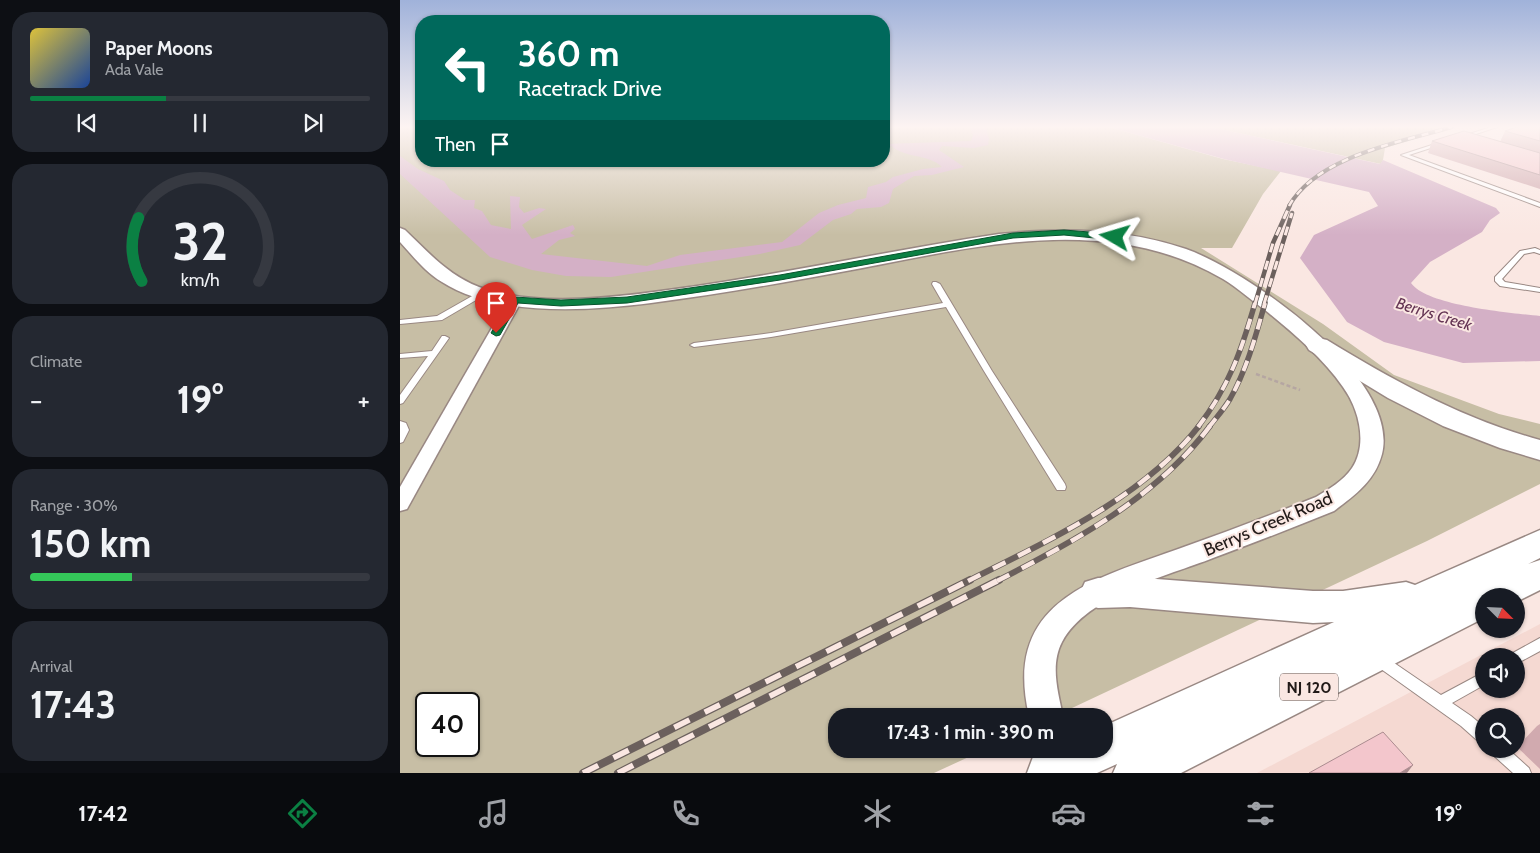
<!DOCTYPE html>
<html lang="en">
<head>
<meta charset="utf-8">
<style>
	body { margin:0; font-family:Cabin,sans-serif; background:#242831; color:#f1f3f6; height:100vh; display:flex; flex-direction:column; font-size:19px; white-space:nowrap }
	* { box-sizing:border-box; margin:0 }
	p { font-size:16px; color:#9ea1a6 }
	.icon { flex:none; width:28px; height:28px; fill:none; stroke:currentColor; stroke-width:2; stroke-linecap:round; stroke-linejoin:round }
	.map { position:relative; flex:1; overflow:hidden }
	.sheet { display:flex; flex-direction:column; gap:12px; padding:12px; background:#0d0f14; width:400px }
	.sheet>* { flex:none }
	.banner { position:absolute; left:15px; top:15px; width:475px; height:152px; border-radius:20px; box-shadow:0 1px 4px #0004; background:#00695c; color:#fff; overflow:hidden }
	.needle { width:32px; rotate:114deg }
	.tools { position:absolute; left:1075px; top:588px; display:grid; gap:10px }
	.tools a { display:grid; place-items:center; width:50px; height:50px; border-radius:50%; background:#171b24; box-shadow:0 1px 4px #0004; font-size:25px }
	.speed { position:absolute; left:15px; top:692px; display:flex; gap:10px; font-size:25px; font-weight:700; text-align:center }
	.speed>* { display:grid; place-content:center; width:65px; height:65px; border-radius:50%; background:#171b24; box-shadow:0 1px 4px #0004; line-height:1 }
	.speed .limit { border:2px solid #111; border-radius:8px; background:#fff; color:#111 }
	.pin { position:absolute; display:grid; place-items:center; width:42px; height:42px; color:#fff; margin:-51px -21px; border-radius:50% 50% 50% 0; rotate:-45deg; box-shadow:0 0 5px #0007 }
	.pin .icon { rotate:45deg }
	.me { position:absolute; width:55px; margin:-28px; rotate:277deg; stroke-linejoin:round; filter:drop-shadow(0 0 4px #0008) }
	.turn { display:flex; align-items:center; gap:18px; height:105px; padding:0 20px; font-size:22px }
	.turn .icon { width:65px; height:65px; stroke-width:2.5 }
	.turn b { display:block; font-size:35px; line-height:42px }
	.then { display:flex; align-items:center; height:48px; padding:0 20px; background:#0003; gap:10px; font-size:19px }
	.big { font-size:38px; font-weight:700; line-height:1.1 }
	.sheet .card { flex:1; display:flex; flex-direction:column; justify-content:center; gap:8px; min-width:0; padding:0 18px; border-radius:20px; background:#242831 }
	.sheet .dial { align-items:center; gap:0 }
	.dial svg { height:130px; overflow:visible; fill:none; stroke:#363941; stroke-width:7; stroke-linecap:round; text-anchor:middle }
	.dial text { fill:#f1f3f6; stroke:none }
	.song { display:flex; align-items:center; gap:15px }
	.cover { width:60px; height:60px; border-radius:8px; background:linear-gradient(135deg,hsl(50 70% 55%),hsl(220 70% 35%)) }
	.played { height:5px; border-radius:2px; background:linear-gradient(90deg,#0b8043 40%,#363941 40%) }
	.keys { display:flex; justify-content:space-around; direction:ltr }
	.heat { display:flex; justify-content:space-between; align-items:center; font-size:28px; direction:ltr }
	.charge { height:8px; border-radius:4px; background:linear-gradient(90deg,#34c759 30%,#363941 0) }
	.trip { position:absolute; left:428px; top:708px; width:285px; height:50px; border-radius:20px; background:#171b24; box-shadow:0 1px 4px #0004; font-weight:700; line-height:50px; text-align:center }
	.tabs { display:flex; height:80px; justify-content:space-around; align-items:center; background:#090b0e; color:#9ea1a6 }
	.tabs .icon { width:35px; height:35px }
	.tabs .on { color:#0b8043 }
	.tabs b { font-size:22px; color:#f1f3f6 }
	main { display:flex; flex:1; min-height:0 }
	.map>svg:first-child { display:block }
	.built { fill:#f5d9d2; fill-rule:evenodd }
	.green { fill:#c7bea5; fill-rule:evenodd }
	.water { fill:#d4b0c6 }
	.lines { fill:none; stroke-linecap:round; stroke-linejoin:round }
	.service-casing { stroke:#998883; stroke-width:2 }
	.minor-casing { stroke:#998883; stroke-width:3 }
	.tertiary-casing { stroke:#998883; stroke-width:3 }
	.primary-casing { stroke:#998883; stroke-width:3 }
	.path { stroke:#b5a6a2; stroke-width:2.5; stroke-dasharray:4 2.5; stroke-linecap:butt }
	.service { fill:#fff; fill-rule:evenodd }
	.minor { fill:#fff; fill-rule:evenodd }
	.tertiary { fill:#fff; fill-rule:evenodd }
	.primary { fill:#fff; fill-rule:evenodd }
	.rail-far4-casing { stroke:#6b605d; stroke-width:4 }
	.rail-far3-casing { stroke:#6b605d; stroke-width:4.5 }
	.rail-far2-casing { stroke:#6b605d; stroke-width:5.5 }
	.rail-far1-casing { stroke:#6b605d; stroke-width:6 }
	.rail-casing { stroke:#6b605d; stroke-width:8 }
	.rail-far4 { stroke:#fae7e2; stroke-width:2.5; stroke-dasharray:7; stroke-linecap:butt }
	.rail-far3 { stroke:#fae7e2; stroke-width:3; stroke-dasharray:9; stroke-linecap:butt }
	.rail-far2 { stroke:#fae7e2; stroke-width:4; stroke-dasharray:11; stroke-linecap:butt }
	.rail-far1 { stroke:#fae7e2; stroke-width:4.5; stroke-dasharray:14; stroke-linecap:butt }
	.rail { stroke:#fae7e2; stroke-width:5.5; stroke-dasharray:17; stroke-linecap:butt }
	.wall { fill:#d1aaaf }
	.shaded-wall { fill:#aa8b8f }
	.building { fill:#f3c6cc; stroke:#aa8b8f }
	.route { fill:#0b8043; stroke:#07532c }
	.labels { text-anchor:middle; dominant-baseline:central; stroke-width:4; stroke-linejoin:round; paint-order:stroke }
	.far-water-label { font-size:16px; font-style:italic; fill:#653554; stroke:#fae7e2 }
	.shield { fill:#fae7e2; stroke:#625855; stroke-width:1 }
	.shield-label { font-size:16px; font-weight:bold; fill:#211a18 }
	.street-label { font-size:18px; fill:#211a18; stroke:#fae7e2 }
</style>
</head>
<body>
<main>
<section class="sheet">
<div class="card">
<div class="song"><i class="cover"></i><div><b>Paper Moons</b><p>Ada Vale</p></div></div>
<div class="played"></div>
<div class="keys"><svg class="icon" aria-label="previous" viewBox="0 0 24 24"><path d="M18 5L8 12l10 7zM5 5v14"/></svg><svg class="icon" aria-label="pause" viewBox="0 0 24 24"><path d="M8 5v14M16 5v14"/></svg><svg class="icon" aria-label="next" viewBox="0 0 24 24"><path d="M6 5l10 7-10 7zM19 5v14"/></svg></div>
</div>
<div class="card dial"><svg viewBox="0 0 100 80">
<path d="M14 69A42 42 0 1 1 86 69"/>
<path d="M14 69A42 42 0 0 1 12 30" stroke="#0b8043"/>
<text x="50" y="56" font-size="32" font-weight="700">32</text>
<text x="50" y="72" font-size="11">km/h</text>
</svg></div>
<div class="card"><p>Climate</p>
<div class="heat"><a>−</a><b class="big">19°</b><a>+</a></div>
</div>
<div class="card"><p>Range · 30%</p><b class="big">150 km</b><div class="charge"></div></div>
<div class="card"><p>Arrival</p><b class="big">17:43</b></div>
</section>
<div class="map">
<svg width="1140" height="773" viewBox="0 0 1140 773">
	<rect width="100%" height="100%" fill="#fae7e2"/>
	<!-- built -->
	<path class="built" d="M1140,624V773H857ZM1084,656H1116V689H1084ZM1084,716H1116V749H1084Z"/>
	<!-- green -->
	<path class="green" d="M0,127H21V161H484V127H709L823,159L881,171L863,194L832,248H801L923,324L994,375L1099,414L1140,424V484L1027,541L655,716H436V749H586L534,773H0ZM26,704H69V746H26Z
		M811,127H1054L985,148L983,160L981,164Z"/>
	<!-- water -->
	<path class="water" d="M570,127H586L589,139L588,145L574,148L542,146L539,150L564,167L532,175L514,176L493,189L489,203L481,207L457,209L451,214L433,220L400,245L360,254L211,277L166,276L132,270L90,257L0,174V156L18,169L44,181L50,190L65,200H75L74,208L82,211L91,225L111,229L110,196L120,197L119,207L124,213L139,208L146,209L122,225L132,239L173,225L175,229L170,233L175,236L159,240L141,254L247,266L280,255L382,242L419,213L438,205L466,198L468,187L486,182L493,177L523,169L542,167C527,153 507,159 491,146L484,148V144L571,141L573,136Z
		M709,127H811L980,164L983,160L1096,208L1100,213L1090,220L1082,232L1030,262L1011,283C1027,306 1112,313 1140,316V361L1063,363L984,342L947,322L900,258L914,235L978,206L969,192L824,159Z"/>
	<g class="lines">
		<defs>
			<path id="service" d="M1091,127H1097L1064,138L1060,137Z
				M1038,143L1043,144L1009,155L1140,203V207L1001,155Z
				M1135,248L1140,250V254L1134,252L1124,254L1102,279L1105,282L1140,288V292L1100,286L1095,281V277L1120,251Z
				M533,282H536L540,284L592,371L665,484L666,487L665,490H657L584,371L546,307L371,337L294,347L290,345L294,343L371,333L543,303L532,284Z
				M81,291H84L88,293L42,320L0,324V320L37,316Z
				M42,336H45L49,338L3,403L0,404V395L28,356L0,358V354L32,351Z
				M0,421L6,423L9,430L3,442L0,443Z
				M1140,638V651L1116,664V656H1110L1111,654Z
				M979,654L984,656L1041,695L1084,672V685L1052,703L1071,716L1084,727V744L1079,742L1061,726L974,664L973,660L974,656Z
				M1090,749H1108L1129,768L1131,773H1113L1092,754Z"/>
			<path id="minor" d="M115,296L122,300L7,509L0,511V487L108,300Z"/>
			<path id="tertiary" d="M0,228L5,230C29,253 48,275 79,287C141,310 233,295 297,286C398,271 498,249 599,234C663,228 724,228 786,249C848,271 1001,378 982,454C975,481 955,495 934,511C894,527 854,543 813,558C768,576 687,595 662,642C650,665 658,692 663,716H629C602,600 695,579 781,548C826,532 871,515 916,497C929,489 943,481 952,468C968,444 959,409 943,387C922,357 893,333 865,310C851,300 838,288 823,279C709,212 578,246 457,269C388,282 320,294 251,303C189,311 96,317 42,282C25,272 13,256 0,242Z"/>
			<path id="primary" d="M918,338L927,340C994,381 1063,419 1140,440V460L1100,448L1043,426L988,398L909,350L906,345L909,340Z
				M1140,530V558L1128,564L1140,560V590L1116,602V596H1084V618L781,773H713L717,764L697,773H627L633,757L653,749H704V726L934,622L913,623L730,607L698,608L685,604L680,593L685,582L698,578L730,577L913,591H943L1006,582L1015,585Z"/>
		</defs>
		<!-- service casing -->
		<use href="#service" class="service-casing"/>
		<!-- minor casing -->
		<use href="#minor" class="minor-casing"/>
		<!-- tertiary casing -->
		<use href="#tertiary" class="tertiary-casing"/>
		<!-- primary casing -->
		<use href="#primary" class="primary-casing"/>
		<!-- path -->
		<path class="path" d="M856,374L900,390"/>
		<!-- service -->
		<use href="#service" class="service"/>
		<!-- minor -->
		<use href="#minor" class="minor"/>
		<!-- tertiary -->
		<use href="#tertiary" class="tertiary"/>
		<!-- primary -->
		<use href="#primary" class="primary"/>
		<defs>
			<path id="rail-far4" d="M889,206C917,156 1001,142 1052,127"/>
			<path id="rail-far3" d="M855,304L873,243L890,205
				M864,304L892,213"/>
			<path id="rail-far2" d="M798,427C829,386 841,352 855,303
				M809,427C816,418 824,409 830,399C847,369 856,335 865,303"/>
			<path id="rail-far1" d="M568,581C647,541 743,498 799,426
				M597,581C675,541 757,497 810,426"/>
			<path id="rail" d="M183,773L570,580
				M218,773L599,580"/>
		</defs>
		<!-- rail-far4 casing -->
		<use href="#rail-far4" class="rail-far4-casing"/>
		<!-- rail-far3 casing -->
		<use href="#rail-far3" class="rail-far3-casing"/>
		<!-- rail-far2 casing -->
		<use href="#rail-far2" class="rail-far2-casing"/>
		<!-- rail-far1 casing -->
		<use href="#rail-far1" class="rail-far1-casing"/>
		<!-- rail casing -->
		<use href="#rail" class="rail-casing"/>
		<!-- rail-far4 -->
		<use href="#rail-far4" class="rail-far4"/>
		<!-- rail-far3 -->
		<use href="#rail-far3" class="rail-far3"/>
		<!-- rail-far2 -->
		<use href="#rail-far2" class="rail-far2"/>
		<!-- rail-far1 -->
		<use href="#rail-far1" class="rail-far1"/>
		<!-- rail -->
		<use href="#rail" class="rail"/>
	</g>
	<!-- wall -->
	<path class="wall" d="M1140,127V189L1028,153L1032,141L1100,142L1105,131Z
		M1140,724V769L1117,747L1137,726Z"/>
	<!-- shaded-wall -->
	<path class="shaded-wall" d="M1013,765L1007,773H1000Z"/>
	<!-- building -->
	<path class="building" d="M1117,127H1140V141L1105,131Z
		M1064,131L1140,153V175L1032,141Z
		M983,732L1013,765L1000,773H909Z"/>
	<!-- sky -->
	<linearGradient id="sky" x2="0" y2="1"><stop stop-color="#a0b2da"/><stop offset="0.54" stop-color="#fdf4f2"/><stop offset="1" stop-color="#fdf4f2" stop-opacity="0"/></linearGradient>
	<rect width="1140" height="235" fill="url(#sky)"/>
	<!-- route -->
	<path class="route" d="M664,230L715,234L719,237L715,240L664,235L613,238L380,280L227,303L161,306L118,303L100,335L96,336L91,333L110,300L115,297L161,300L227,297L380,275L613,233Z"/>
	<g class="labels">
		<!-- far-water labels -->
		<g class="far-water-label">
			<text transform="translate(1034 314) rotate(17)">Berrys Creek</text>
		</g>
		<!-- shield labels -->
		<rect class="shield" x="880" y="673.5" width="58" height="27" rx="4"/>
		<g class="shield-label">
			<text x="909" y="687">NJ 120</text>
		</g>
		<!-- street labels -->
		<g class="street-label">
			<text transform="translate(868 524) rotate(-23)">Berrys Creek Road</text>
		</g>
	</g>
</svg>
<div class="tools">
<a><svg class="needle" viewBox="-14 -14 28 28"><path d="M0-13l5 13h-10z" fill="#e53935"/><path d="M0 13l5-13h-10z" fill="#9ea1a6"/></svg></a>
<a><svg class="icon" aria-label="sound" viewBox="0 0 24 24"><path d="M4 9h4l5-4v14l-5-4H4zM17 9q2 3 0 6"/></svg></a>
<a><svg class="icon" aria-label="search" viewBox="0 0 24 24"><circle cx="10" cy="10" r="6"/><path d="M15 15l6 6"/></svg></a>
</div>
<div class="speed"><div class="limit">40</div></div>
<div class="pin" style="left:96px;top:333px;background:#d93025"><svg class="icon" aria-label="arrive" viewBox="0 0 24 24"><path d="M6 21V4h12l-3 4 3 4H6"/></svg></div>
<svg class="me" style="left:715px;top:237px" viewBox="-20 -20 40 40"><path d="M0-17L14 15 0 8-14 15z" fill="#0b8043" stroke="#fff" stroke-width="4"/></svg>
<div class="trip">17:43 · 1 min · 390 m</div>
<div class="banner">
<div class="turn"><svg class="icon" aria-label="left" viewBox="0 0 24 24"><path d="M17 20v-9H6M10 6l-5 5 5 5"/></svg><div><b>360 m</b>Racetrack Drive</div></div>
<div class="then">Then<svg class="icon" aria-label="arrive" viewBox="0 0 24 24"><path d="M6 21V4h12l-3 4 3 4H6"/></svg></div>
</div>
</div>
</main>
<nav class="tabs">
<b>17:42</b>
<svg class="icon on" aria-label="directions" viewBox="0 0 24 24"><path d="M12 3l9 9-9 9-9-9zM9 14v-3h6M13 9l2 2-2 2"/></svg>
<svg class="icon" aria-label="music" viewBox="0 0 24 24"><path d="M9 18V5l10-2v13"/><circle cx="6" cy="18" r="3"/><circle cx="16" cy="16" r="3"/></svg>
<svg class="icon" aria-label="phone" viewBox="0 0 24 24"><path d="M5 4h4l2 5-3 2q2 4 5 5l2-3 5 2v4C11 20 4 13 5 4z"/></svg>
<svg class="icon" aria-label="climate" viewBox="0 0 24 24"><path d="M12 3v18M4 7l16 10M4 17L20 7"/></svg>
<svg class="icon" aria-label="car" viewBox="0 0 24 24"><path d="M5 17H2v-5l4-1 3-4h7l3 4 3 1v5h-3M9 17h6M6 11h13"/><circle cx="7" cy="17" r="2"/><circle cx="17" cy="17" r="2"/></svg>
<svg class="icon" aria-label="filters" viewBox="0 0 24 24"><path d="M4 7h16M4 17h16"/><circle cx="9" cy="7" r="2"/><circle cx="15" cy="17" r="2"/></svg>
<b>19°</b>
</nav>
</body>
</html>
